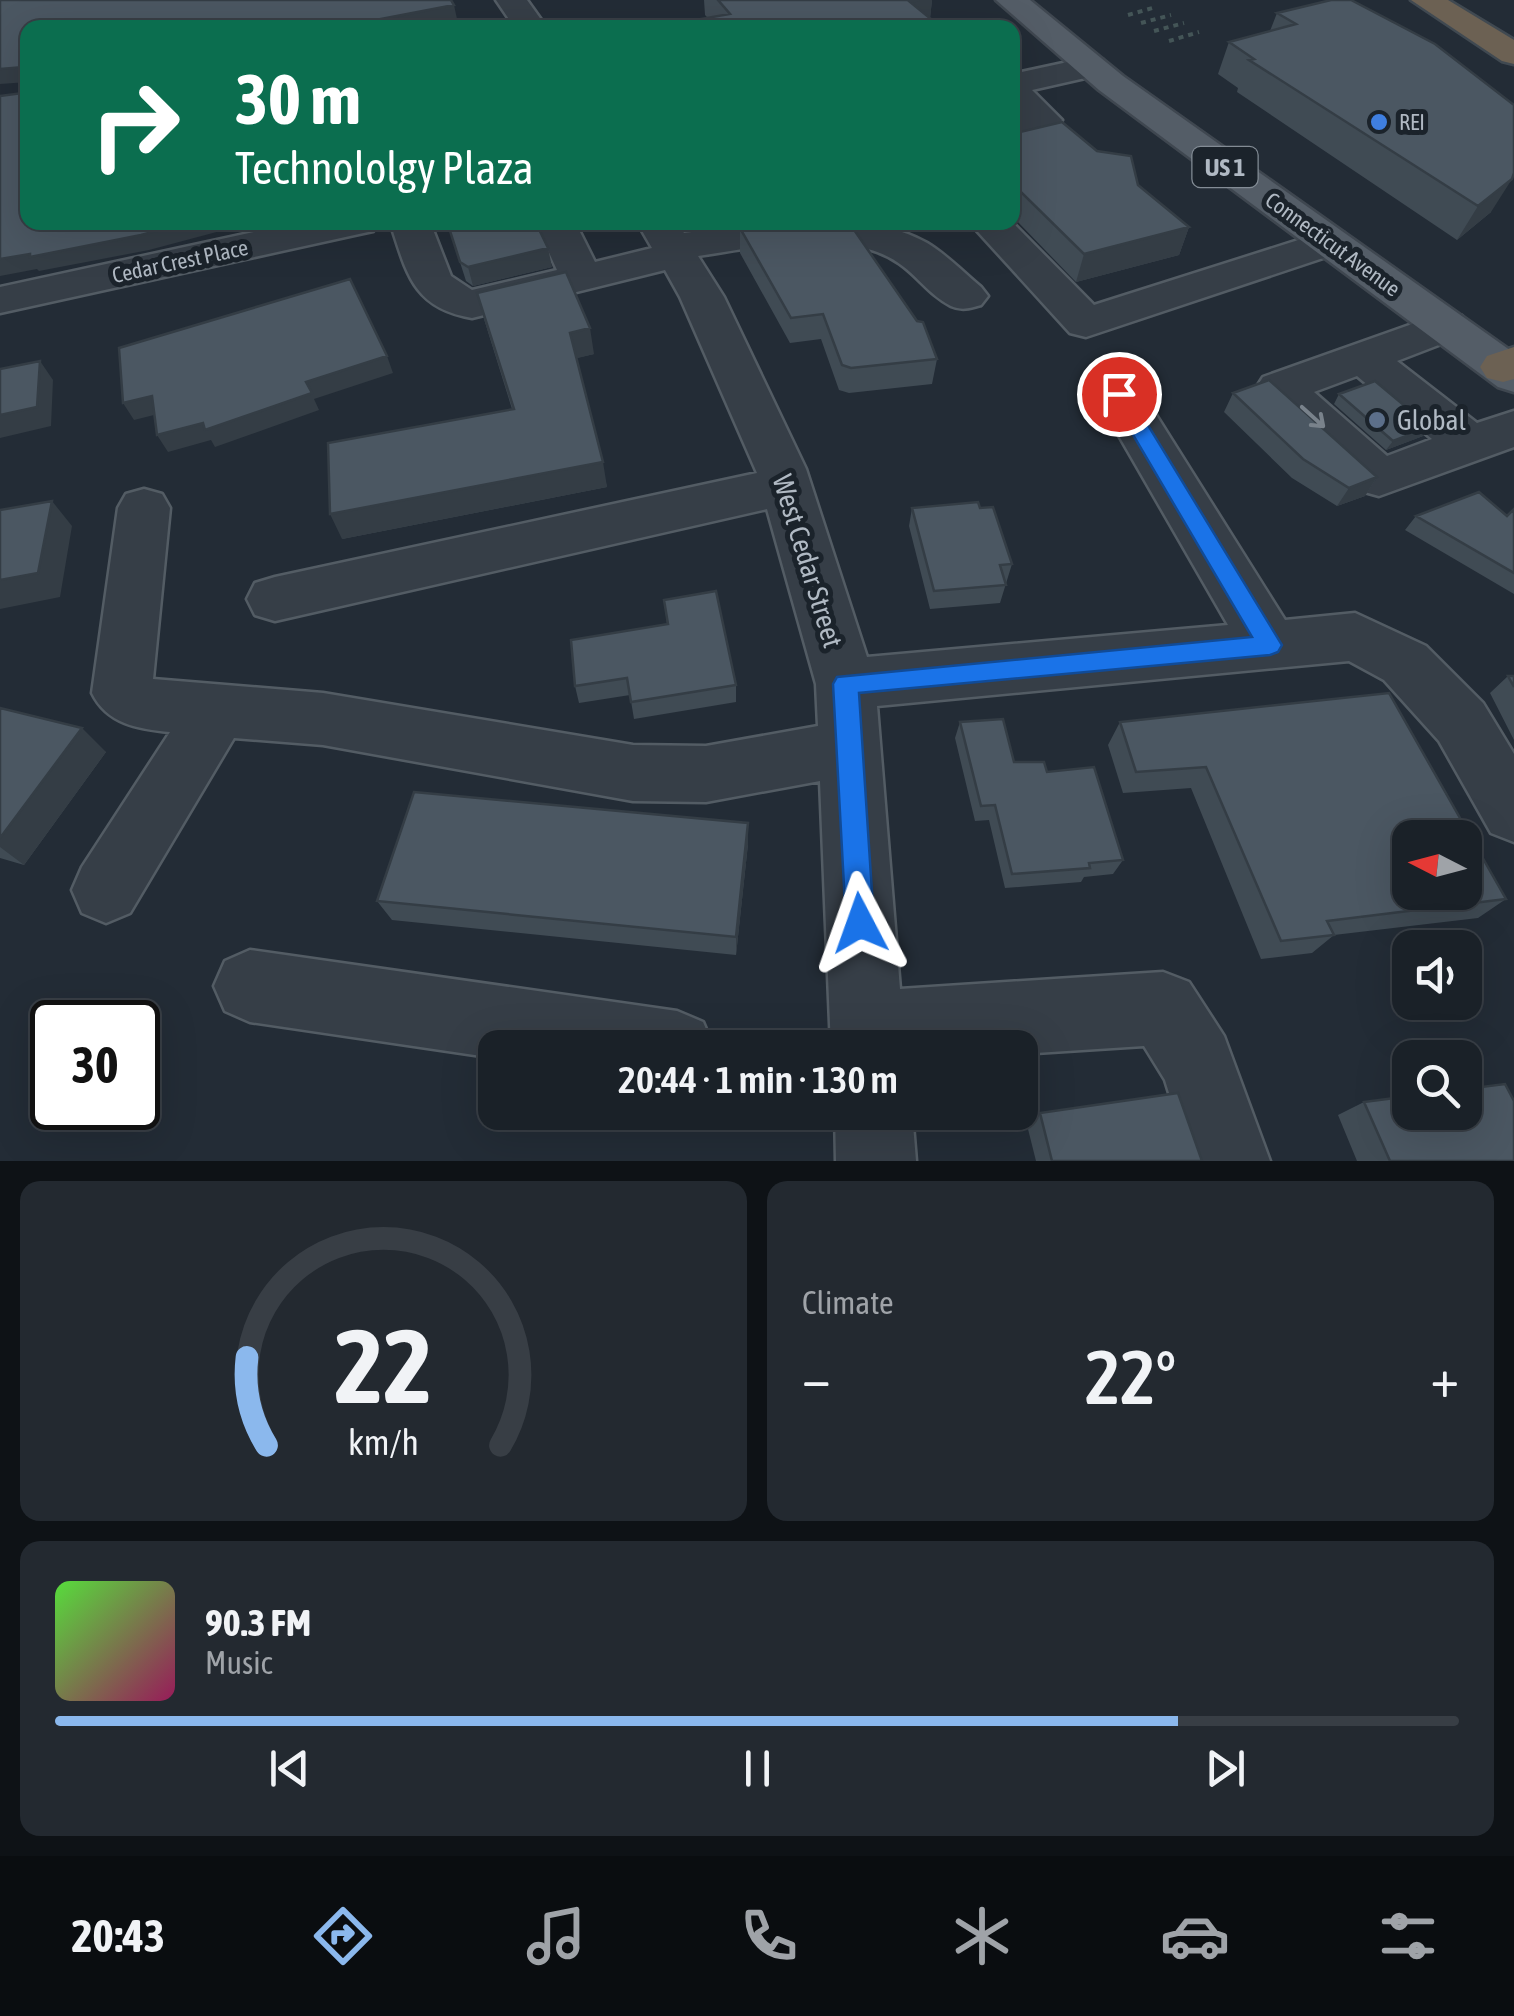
<!DOCTYPE html>
<html lang="en">
<head>
<meta charset="utf-8">
<style>
	body { margin:0; font-family:"Asap Condensed",sans-serif; background:#232930; color:#f1f3f6; height:100vh; display:flex; flex-direction:column; font-size:38px; white-space:nowrap }
	* { box-sizing:border-box; margin:0 }
	p { font-size:32px; color:#9fa3a8 }
	.icon { flex:none; width:55px; height:55px; fill:none; stroke:currentColor; stroke-width:2; stroke-linecap:round; stroke-linejoin:round }
	.map { position:relative; height:1161px; overflow:hidden }
	.details { display:flex; flex-direction:column; gap:20px; padding:20px; background:#0e1216; flex:1 }
	.details>* { flex:none }
	.top-card { position:absolute; left:20px; top:20px; width:1000px; height:210px; border-radius:20px; box-shadow:0 10px 40px #0002,0 0 0 2px #383e45; background:#0b6e4f; color:#fff; overflow:hidden }
	.needle { width:65px; rotate:276deg }
	.buttons { position:absolute; left:1392px; top:820px; display:grid; gap:20px }
	.buttons a { display:grid; place-items:center; width:90px; height:90px; border-radius:20px; background:#1a2128; box-shadow:0 10px 40px #0002,0 0 0 2px #383e45; font-size:50px }
	.speed { position:absolute; left:30px; top:1000px; display:flex; gap:20px; font-size:50px; font-weight:700; text-align:center }
	.speed>* { display:grid; place-content:center; width:130px; height:130px; border-radius:50%; background:#1a2128; box-shadow:0 10px 40px #0002,0 0 0 2px #383e45; line-height:1 }
	.speed .limit { border:5px solid #111; border-radius:15px; background:#fff; color:#111 }
	.pin { position:absolute; display:grid; place-items:center; width:85px; height:85px; color:#fff; margin:-42px; border:5px solid #fff; border-radius:50%; box-shadow:0 2px 10px #0007 }
	.me { position:absolute; width:110px; margin:-55px; rotate:356deg; stroke-linejoin:round; filter:drop-shadow(0 0 8px #0008) }
	.turn { display:flex; align-items:center; gap:35px; height:210px; padding:0 50px; font-size:45px }
	.turn .icon { width:130px; height:130px; stroke-width:2.5 }
	.turn b { display:block; font-size:70px; line-height:85px }
	.big { font-size:75px; font-weight:600; line-height:1.1 }
	.details .tile { flex:1; display:flex; flex-direction:column; justify-content:center; gap:15px; min-width:0; padding:0 35px; border-radius:20px; background:#232930 }
	.details .dial { align-items:center; gap:0 }
	.dial svg { height:260px; overflow:visible; fill:none; stroke:#383e45; stroke-width:7; stroke-linecap:round; text-anchor:middle }
	.dial text { fill:#f1f3f6; stroke:none }
	.song { display:flex; align-items:center; gap:30px }
	.cover { width:120px; height:120px; border-radius:15px; background:linear-gradient(135deg,hsl(110 70% 55%),hsl(330 70% 35%)) }
	.played { height:10px; border-radius:5px; background:linear-gradient(90deg,#8bb8ed 80%,#383e45 80%) }
	.keys { display:flex; justify-content:space-around; direction:ltr }
	.heat { display:flex; justify-content:space-between; align-items:center; font-size:55px; direction:ltr }
	.details .tiles { flex:1; display:grid; gap:20px; grid-template-columns:1fr 1fr }
	.tile:last-child { grid-column:span 2 }
	.trip { position:absolute; left:478px; top:1030px; width:560px; height:100px; border-radius:20px; background:#1a2128; box-shadow:0 10px 40px #0002,0 0 0 2px #383e45; font-weight:600; line-height:100px; text-align:center }
	.menu { display:flex; height:160px; justify-content:space-around; align-items:center; background:#0a0d10; color:#9fa3a8 }
	.menu .icon { width:70px; height:70px }
	.menu .on { color:#8bb8ed }
	.menu b { font-size:45px; color:#f1f3f6 }
	.map>svg:first-child { display:block }
	.lines { fill:none; stroke-linecap:round; stroke-linejoin:round }
	.minor-casing { stroke:#535c64; stroke-width:5 }
	.major-casing { stroke:#3f4750; stroke-width:5 }
	.highway-casing { stroke:#404951; stroke-width:5 }
	.path { stroke:#445557; stroke-width:4; stroke-dasharray:5 5; stroke-linecap:butt }
	.minor { fill:#363e47; fill-rule:evenodd }
	.major { fill:#545d67; fill-rule:evenodd }
	.highway { fill:#6c6153; fill-rule:evenodd }
	.wall { fill:#404b54 }
	.shaded-wall { fill:#343d45 }
	.building { fill:#4b5762; stroke:#343d45; stroke-width:2.5; fill-rule:evenodd }
	.oneway { stroke:#79828b }
	.route { fill:#1a73e8; stroke:#114b97; stroke-width:2.5 }
	.shop-dot { fill:#3f7fe0; stroke:#1b232b; stroke-width:4 }
	.service-dot { fill:#5c6f8a; stroke:#1b232b; stroke-width:4 }
	.labels { text-anchor:middle; dominant-baseline:central; stroke-width:10; stroke-linejoin:round; paint-order:stroke }
	.far-poi-label { font-size:22px; fill:#b0b9c3; stroke:#1b232b; text-anchor:start }
	.far-street-label { font-size:22px; fill:#b0b9c3; stroke:#1b232b }
	.shield { fill:#1b232b; stroke:#838c95; stroke-width:2.5 }
	.shield-label { font-size:25px; font-weight:bold; fill:#b0b9c3 }
	.poi-label { font-size:28px; fill:#b0b9c3; stroke:#1b232b; text-anchor:start }
	.street-label { font-size:28px; fill:#b0b9c3; stroke:#1b232b }
</style>
</head>
<body>
<div class="map">
<svg width="1514" height="1161" viewBox="0 0 1514 1161">
	<rect width="100%" height="100%" fill="#232c36"/>
	<g class="lines">
		<defs>
			<path id="minor" d="M496,0H527L547,28H515Z
				M1091,57L1103,60L1108,67L1103,74L1032,90L1062,120L1057,128L1012,139V117L1018,116L1012,110V74Z
				M300,222H379L373,231L359,234L0,313V287Z
				M390,222H430L451,276L472,290L557,270L535,222H575L595,262L652,248L637,222H677L684,233C760,224 856,204 927,243C947,255 963,272 981,287L988,296L981,305C971,308 962,311 951,306C920,290 912,261 868,249C814,234 752,248 698,256L724,297L806,469L867,657L1228,625L1095,394L1102,383L1119,378L1136,383L1285,620L1355,613L1426,646L1483,703L1514,754V842L1491,833L1439,741L1384,680L1349,661L877,706L900,989L1163,972L1189,982L1224,1036L1270,1161H1190L1165,1080L1144,1046L1020,1054V1048H831L820,781L706,802L633,801L323,745L234,738L130,913L106,923L82,913L72,890L82,867L170,732C138,729 107,724 92,693L118,508L126,494L144,489L162,494L170,508L153,679L323,693L633,745L706,746L818,726L816,684L767,509L275,621L255,615L247,599L255,583L275,577L757,473L680,297L665,270L472,318C413,308 407,274 390,222Z
				M969,222H1012L1094,305L1330,230L1344,233L1350,242L1344,251L1086,337L1070,333Z
				M1446,312L1462,316L1468,326L1462,336L1397,361L1477,423L1514,411V447L1379,496L1361,491L1263,399L1256,388L1263,377ZM1357,376L1432,439L1387,456L1314,392Z
				M250,950L677,1011L703,1022L714,1048H495V1058L250,1022L225,1011L214,986L225,961Z
				M835,1112H912L916,1161H836Z"/>
			<path id="major" d="M996,0H1030L1123,76L1514,353V392L1498,387L1099,90Z"/>
			<path id="highway" d="M1411,0H1448L1514,40V64L1502,61Z
				M1514,347V379L1503,382L1487,378L1480,367L1487,356Z"/>
		</defs>
		<!-- minor casing -->
		<use href="#minor" class="minor-casing"/>
		<!-- major casing -->
		<use href="#major" class="major-casing"/>
		<!-- highway casing -->
		<use href="#highway" class="highway-casing"/>
		<!-- path -->
		<path class="path" d="M1128,15L1156,7
			M1141,23L1171,15
			M1154,31L1184,23
			M1169,41L1199,32"/>
		<!-- minor -->
		<use href="#minor" class="minor"/>
		<!-- major -->
		<use href="#major" class="major"/>
		<!-- highway -->
		<use href="#highway" class="highway"/>
	</g>
	<!-- wall -->
	<path class="wall" d="M704,0H932L930,18H708L705,15Z
		M1331,0L1491,212L1457,240L1237,92L1238,88L1218,74L1229,42L1270,31L1277,13Z
		M1012,134L1138,185L1189,227L1179,255L1076,282L1015,219H1012Z
		M740,228L937,359L932,384L849,393L839,390L821,339L790,343L740,253Z
		M508,229L552,267L473,286L466,281L450,231Z
		M477,293L594,354L576,358L607,487L342,539L512,409L484,319Z
		M1233,393L1377,477L1365,496L1337,506L1292,478L1224,412Z
		M1339,394L1430,427L1423,436L1386,450L1334,404Z
		M912,508L1012,564L1000,603L930,609L909,526Z
		M1514,509V594L1405,530L1416,516H1507Z
		M664,600L736,685V702L634,719L630,695L579,703L575,686L667,624Z
		M1508,676H1514V740L1490,693Z
		M0,708L106,752L24,865L0,858Z
		M960,722L1014,762L1047,772L1123,860L1113,874L1084,877L1081,882L1005,888L989,820L975,821L955,738Z
		M1120,722L1506,899L1478,918L1334,935L1312,953L1261,959L1191,788L1123,793L1108,745Z
		M748,844L736,955L392,920L377,901Z
		M1364,1102L1514,1161H1357L1338,1115Z
		M1040,1113L1202,1161H1036L1027,1125Z"/>
	<!-- shaded-wall -->
	<path class="shaded-wall" d="M919,0H932L929,28L910,2Z
		M454,5L457,19L409,28H334Z
		M23,67L28,82L0,84V69Z
		M1512,179L1491,212L1457,240L1478,206Z
		M190,222H254L149,250L39,271L37,269L0,276V259Z
		M1189,227L1179,255L1076,282L1084,254Z
		M548,248L552,267L473,286L468,267Z
		M590,328L594,354L574,359L570,333Z
		M387,356L393,373L314,399L319,410L215,447L211,440L168,452L157,435L306,382Z
		M40,361L53,380L51,426L0,438V415Z
		M152,396L162,413L134,420L123,403Z
		M1430,427L1423,436L1386,450L1393,441Z
		M603,462L607,487L342,539L330,514Z
		M1377,477L1365,496L1337,506L1349,488Z
		M52,501L72,526L60,597L0,609V580Z
		M82,728L106,752L24,865L0,847V838Z
		M748,823V844L736,955V937Z"/>
	<!-- building -->
	<path class="building" d="M0,0H451L454,5L334,28H28V222H190L141,235L30,257V254L0,259V96L23,93V67L0,69Z
		M718,0H919L910,2L942,28L655,27L730,14Z
		M1331,0H1351L1435,44L1514,105V173L1512,179L1478,206L1249,60L1254,59L1229,42L1296,24L1277,13Z
		M1062,122L1097,151L1131,156L1138,185L1189,227L1084,254L1021,192H1012V134Z
		M490,222H506L508,229L536,223L548,248L468,267L460,262L450,231Z
		M795,222L850,224L917,321L923,322L937,359L851,368L842,365L823,314L791,318L740,228Z
		M566,272L590,328L570,333L603,462L330,514L328,443L514,409L477,293Z
		M350,279L387,356L306,382L312,393L205,430L203,423L157,435L152,396L123,403L119,348Z
		M40,361L37,407L0,415V369Z
		M1269,380L1377,477L1349,488L1303,459L1233,393Z
		M1375,381L1430,427L1393,441L1339,394Z
		M1479,492L1507,516L1514,509V573L1416,516Z
		M52,501L38,573L0,580V510Z
		M978,502L980,508L993,507L1012,564L1000,565L1006,585L934,591L912,508Z
		M716,591L736,685L631,702L627,678L575,686L571,640L668,624L664,600Z
		M1508,676H1514V687Z
		M1389,693L1506,899L1327,921L1334,935L1281,941L1206,767L1136,772L1120,722ZM1410,838H1465V892H1410Z
		M0,708L82,728L0,838Z
		M1003,719L1014,762H1044L1047,772L1094,767L1123,860L1089,863L1090,868L1012,874L995,805L981,806L960,722Z
		M414,792L748,823L736,937L377,901Z
		M1505,1084L1514,1101V1161H1390L1364,1102L1410,1096V1112H1465V1089Z
		M1178,1093L1202,1161H1052L1040,1113Z"/>
	<!-- one-way arrows -->
	<defs><path id="oneway-shaft" d="M-6 0H5M1.5-3L5.5 0L1.5 3" fill="none" stroke-width="1.6" stroke-linecap="round" stroke-linejoin="round" transform="scale(2.5)"/></defs>
	<use class="oneway" href="#oneway-shaft" transform="translate(1313 417) rotate(42)"/>
	<!-- route -->
	<path class="route" d="M1119,387L1126,389L1282,645L1278,652L1270,655L859,693L874,923L870,933L860,937L850,933L846,923L833,684L837,677L1252,637L1109,394Z"/>
	<!-- markers -->
	<circle class="shop-dot" cx="1379" cy="122" r="10"/>
	<circle class="service-dot" cx="1377" cy="420" r="10"/>
	<g class="labels">
		<!-- far-poi labels -->
		<g class="far-poi-label">
			<text x="1399" y="122">REI</text>
		</g>
		<!-- far-street labels -->
		<g class="far-street-label">
			<text transform="translate(1333 244) rotate(36)">Connecticut Avenue</text>
			<text transform="translate(180 261) rotate(-12)">Cedar Crest Place</text>
		</g>
		<!-- shield labels -->
		<rect class="shield" x="1192.5" y="147" width="65" height="40" rx="8"/>
		<g class="shield-label">
			<text x="1225" y="167">US 1</text>
		</g>
		<!-- poi labels -->
		<g class="poi-label">
			<text x="1397" y="420">Global</text>
		</g>
		<!-- street labels -->
		<g class="street-label">
			<text transform="translate(808 561) rotate(73)">West Cedar Street</text>
		</g>
	</g>
</svg>
<div class="buttons">
<a><svg class="needle" viewBox="-14 -14 28 28"><path d="M0-13l5 13h-10z" fill="#e53935"/><path d="M0 13l5-13h-10z" fill="#9fa3a8"/></svg></a>
<a><svg class="icon" aria-label="sound" viewBox="0 0 24 24"><path d="M4 9h4l5-4v14l-5-4H4zM17 9q2 3 0 6"/></svg></a>
<a><svg class="icon" aria-label="search" viewBox="0 0 24 24"><circle cx="10" cy="10" r="6"/><path d="M15 15l6 6"/></svg></a>
</div>
<div class="speed"><div class="limit">30</div></div>
<div class="pin" style="left:1119px;top:394px;background:#d93025"><svg class="icon" aria-label="arrive" viewBox="0 0 24 24"><path d="M6 21V4h12l-3 4 3 4H6"/></svg></div>
<svg class="me" style="left:860px;top:923px" viewBox="-20 -20 40 40"><path d="M0-17L14 15 0 8-14 15z" fill="#1a73e8" stroke="#fff" stroke-width="4"/></svg>
<div class="trip">20:44 · 1 min · 130 m</div>
<div class="top-card">
<div class="turn"><svg class="icon" aria-label="right" viewBox="0 0 24 24"><path d="M7 20v-9h11M14 6l5 5-5 5"/></svg><div><b>30 m</b>Technololgy Plaza</div></div>
</div>
</div>
<section class="details">
<div class="tiles">
<div class="tile dial"><svg viewBox="0 0 100 80">
<path d="M14 69A42 42 0 1 1 86 69"/>
<path d="M14 69A42 42 0 0 1 8 42" stroke="#8bb8ed"/>
<text x="50" y="56" font-size="32" font-weight="700">22</text>
<text x="50" y="72" font-size="11">km/h</text>
</svg></div>
<div class="tile"><p>Climate</p>
<div class="heat"><a>−</a><b class="big">22°</b><a>+</a></div>
</div>
<div class="tile">
<div class="song"><i class="cover"></i><div><b>90.3 FM</b><p>Music</p></div></div>
<div class="played"></div>
<div class="keys"><svg class="icon" aria-label="previous" viewBox="0 0 24 24"><path d="M18 5L8 12l10 7zM5 5v14"/></svg><svg class="icon" aria-label="pause" viewBox="0 0 24 24"><path d="M8 5v14M16 5v14"/></svg><svg class="icon" aria-label="next" viewBox="0 0 24 24"><path d="M6 5l10 7-10 7zM19 5v14"/></svg></div>
</div>
</div>
</section>
<nav class="menu">
<b>20:43</b>
<svg class="icon on" aria-label="directions" viewBox="0 0 24 24"><path d="M12 3l9 9-9 9-9-9zM9 14v-3h6M13 9l2 2-2 2"/></svg>
<svg class="icon" aria-label="music" viewBox="0 0 24 24"><path d="M9 18V5l10-2v13"/><circle cx="6" cy="18" r="3"/><circle cx="16" cy="16" r="3"/></svg>
<svg class="icon" aria-label="phone" viewBox="0 0 24 24"><path d="M5 4h4l2 5-3 2q2 4 5 5l2-3 5 2v4C11 20 4 13 5 4z"/></svg>
<svg class="icon" aria-label="climate" viewBox="0 0 24 24"><path d="M12 3v18M4 7l16 10M4 17L20 7"/></svg>
<svg class="icon" aria-label="car" viewBox="0 0 24 24"><path d="M5 17H2v-5l4-1 3-4h7l3 4 3 1v5h-3M9 17h6M6 11h13"/><circle cx="7" cy="17" r="2"/><circle cx="17" cy="17" r="2"/></svg>
<svg class="icon" aria-label="filters" viewBox="0 0 24 24"><path d="M4 7h16M4 17h16"/><circle cx="9" cy="7" r="2"/><circle cx="15" cy="17" r="2"/></svg>
</nav>
</body>
</html>
